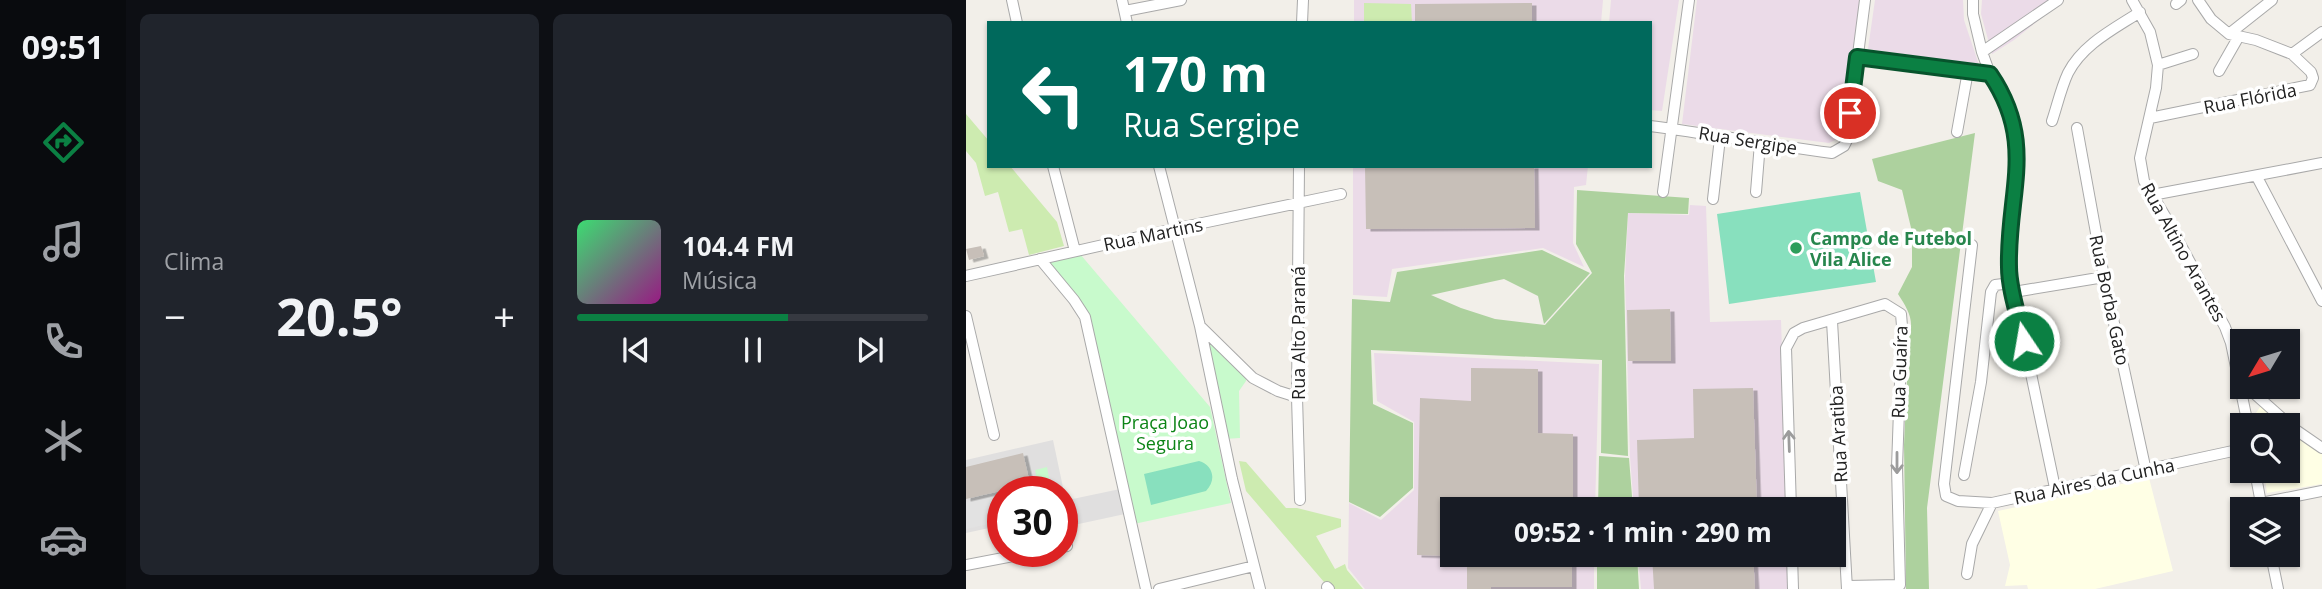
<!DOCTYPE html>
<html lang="pt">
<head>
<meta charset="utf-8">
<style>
	body { margin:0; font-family:"Open Sans",sans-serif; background:#20242c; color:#f1f3f6; height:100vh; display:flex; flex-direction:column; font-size:26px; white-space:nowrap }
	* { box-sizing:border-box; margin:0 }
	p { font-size:23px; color:#9ea1a6 }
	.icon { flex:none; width:38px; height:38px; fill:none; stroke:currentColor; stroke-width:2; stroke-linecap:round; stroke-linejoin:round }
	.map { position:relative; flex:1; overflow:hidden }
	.sheet { display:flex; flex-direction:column; gap:14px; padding:14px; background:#0d0f14; width:840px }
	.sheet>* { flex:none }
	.guide { position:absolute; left:21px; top:21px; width:665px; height:147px; border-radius:0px; box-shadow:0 2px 5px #0004; background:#00695c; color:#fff; overflow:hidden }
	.needle { width:46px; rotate:232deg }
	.controls { position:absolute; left:1264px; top:329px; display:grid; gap:14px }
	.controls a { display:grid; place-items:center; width:70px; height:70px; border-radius:0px; background:#171b24; box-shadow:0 2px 5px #0004; font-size:35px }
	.speed { position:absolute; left:21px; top:476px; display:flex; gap:14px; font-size:35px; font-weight:700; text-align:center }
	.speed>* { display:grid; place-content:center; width:91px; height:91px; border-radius:50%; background:#171b24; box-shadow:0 2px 5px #0004; line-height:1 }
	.speed .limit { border:10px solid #d22; background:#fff; color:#111 }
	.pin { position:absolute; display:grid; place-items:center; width:60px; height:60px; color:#fff; margin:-30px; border:4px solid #fff; border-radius:50%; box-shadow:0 2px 7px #0007 }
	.me { position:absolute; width:77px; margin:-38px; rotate:348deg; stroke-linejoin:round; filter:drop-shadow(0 0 5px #0008) }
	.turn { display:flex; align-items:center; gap:24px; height:147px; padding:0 21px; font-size:32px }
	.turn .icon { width:91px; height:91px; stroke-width:2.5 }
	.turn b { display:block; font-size:49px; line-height:60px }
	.big { font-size:52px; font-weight:700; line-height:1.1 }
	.sheet .tile { flex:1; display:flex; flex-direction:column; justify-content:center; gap:10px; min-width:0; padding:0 24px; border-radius:10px; background:#20242c }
	.song { display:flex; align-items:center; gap:21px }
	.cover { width:84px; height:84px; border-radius:10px; background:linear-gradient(135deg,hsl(140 70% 55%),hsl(310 70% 35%)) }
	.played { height:7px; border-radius:4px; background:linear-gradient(90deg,#0b8043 60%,#363941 60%) }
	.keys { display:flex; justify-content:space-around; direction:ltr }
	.heat { display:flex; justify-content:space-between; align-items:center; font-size:38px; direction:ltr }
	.sheet .tiles { flex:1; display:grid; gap:14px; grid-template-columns:repeat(2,1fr) }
	.trip { position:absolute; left:474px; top:497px; width:406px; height:70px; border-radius:0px; background:#171b24; box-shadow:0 2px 5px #0004; font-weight:700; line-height:70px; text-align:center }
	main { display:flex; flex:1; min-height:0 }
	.tab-bar { display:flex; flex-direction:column; width:126px; justify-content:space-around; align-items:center; background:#090b0e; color:#9ea1a6 }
	.tab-bar .icon { width:49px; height:49px }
	.tab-bar .current { color:#0b8043 }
	.tab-bar b { font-size:32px; color:#f1f3f6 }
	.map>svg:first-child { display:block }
	.residential { fill:#e0dfdf }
	.industrial { fill:#ebdbe8 }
	.education { fill:#ffffe5 }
	.grass { fill:#cdebb0 }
	.forest { fill:#add19e }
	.park { fill:#c8facc }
	.pitch { fill:#88e0be }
	.parking { fill:#e2e2e2 }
	.building { fill:#c7bfb8; filter:url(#shadow) }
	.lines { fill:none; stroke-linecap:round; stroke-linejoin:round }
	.minor-casing { stroke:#a9a9a9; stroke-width:12 }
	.minor { stroke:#fff; stroke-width:10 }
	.oneway { stroke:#9c9c9c }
	.route-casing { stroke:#07532c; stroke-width:18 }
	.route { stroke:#0b8043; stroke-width:12 }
	.leisure-dot { fill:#2e9e5b; stroke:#fff; stroke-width:2.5 }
	.labels { text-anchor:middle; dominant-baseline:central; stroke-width:7; stroke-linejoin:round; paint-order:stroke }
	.street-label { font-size:18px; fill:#222; stroke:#fff }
	.leisure-label { font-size:18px; font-weight:bold; fill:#27864d; stroke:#fff; text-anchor:start }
	.park-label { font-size:18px; fill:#0c8416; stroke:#fff }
</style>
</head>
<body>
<main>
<nav class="tab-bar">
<b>09:51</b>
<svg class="icon current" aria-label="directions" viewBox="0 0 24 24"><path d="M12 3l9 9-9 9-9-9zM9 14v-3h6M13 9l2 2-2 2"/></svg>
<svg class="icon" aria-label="music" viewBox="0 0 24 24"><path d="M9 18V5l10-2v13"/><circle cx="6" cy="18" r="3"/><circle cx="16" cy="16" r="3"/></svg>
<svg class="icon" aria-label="phone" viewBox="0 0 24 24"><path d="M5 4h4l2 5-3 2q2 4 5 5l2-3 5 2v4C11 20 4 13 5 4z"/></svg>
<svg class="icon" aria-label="climate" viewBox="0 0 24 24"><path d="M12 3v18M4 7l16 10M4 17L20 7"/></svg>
<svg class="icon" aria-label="car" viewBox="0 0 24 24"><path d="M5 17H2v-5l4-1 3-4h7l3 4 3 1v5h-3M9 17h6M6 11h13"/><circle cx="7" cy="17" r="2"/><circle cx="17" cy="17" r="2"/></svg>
</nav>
<section class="sheet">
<div class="tiles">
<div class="tile"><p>Clima</p>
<div class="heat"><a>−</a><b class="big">20.5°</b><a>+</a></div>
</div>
<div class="tile">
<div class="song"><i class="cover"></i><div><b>104.4 FM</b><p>Música</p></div></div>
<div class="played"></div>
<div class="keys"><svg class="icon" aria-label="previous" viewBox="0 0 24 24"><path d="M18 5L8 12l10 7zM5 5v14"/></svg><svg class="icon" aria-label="pause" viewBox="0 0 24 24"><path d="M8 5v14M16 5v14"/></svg><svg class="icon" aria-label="next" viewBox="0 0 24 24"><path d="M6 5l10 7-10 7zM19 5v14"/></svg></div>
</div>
</div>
</section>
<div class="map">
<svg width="1356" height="589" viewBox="0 0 1356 589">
	<defs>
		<filter id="shadow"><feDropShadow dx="4.5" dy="2.5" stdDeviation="0" flood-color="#0004"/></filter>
	</defs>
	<rect width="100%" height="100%" fill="#f2efe9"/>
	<!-- residential -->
	<path class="residential" d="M87,440L102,511L96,512V492H37V525L0,533V460Z
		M154,489L159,514L108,525L102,500Z"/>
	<!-- industrial -->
	<path class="industrial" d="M388,0H637L635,23H388Z
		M645,0H713L696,111L684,110V23H643Z
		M731,0H894L876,133L871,139L863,143L716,124Z
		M909,0H997L998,20L1013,65L902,49Z
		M1016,0H1098L1048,40L1026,54L1015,14Z
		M387,166H622L620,185L608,187L607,243L618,267L577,248L426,269L421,297L387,295Z
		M724,205L740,206L744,322L815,320L821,509H668L664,457L659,277L662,213L723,215Z
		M408,353L633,364L629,509H486V555H628V589H399L382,568L383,503L415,520L448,490V422L411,401Z
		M672,555H823L824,589H675Z"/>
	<!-- education -->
	<path class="education" d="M1294,407H1298L1315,425H1292L1290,413Z
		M1321,432L1356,450V484L1301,493L1298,471H1321Z
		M1183,478L1207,571L1129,589H1062L1061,585L1039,586L1044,565L1032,511Z"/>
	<!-- grass -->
	<path class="grass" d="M398,3L445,4L446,23H398Z
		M0,114L23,141V166H44L91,222L98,246L63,255L56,229L43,232L32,192L19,196L10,163L0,151Z
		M273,461L280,462L320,508H331L375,519V527L350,536L369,569L379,564L381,570L397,589H364L280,491Z"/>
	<!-- forest -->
	<path class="forest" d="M1009,133L961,508L963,589H940L938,445L943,336C949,320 941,308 932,294L946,267V232L936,190L912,181L906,159Z
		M611,190L723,198L722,214L662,213L658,276L662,456L635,453L636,360L405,350L407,404L447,423V488L414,517L383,502L386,299L424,302L431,272L576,250L624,273L578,324L572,296L538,279L465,295L495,308L529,319L579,325L626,273L610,244Z
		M633,456L663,458L667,509H632Z
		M631,555H671L673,589H631Z"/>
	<!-- park -->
	<path class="park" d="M114,254L244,407L265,503L168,524L124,326L79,261Z
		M236,334L280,375V381L273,391L274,438L258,439Z
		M81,467L84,483L72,485L69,470Z"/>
	<!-- pitch -->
	<path class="pitch" d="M894,192L910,282L763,304L751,214Z
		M233,461C247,465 251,480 240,491L185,505L178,474Z"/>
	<!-- parking -->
	<path class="parking" d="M37,494V521L0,529V502Z"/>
	<!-- building -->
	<path class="building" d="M566,3V23H449V4Z
		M399,166H568L569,228L400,229Z
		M15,246L18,256L3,260L0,249Z
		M704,309L705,361H662L661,310Z
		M505,368L572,369V433L607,434V509H486V556L451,555L454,398L505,401Z
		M787,388L791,509H673L671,440L728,438L727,389Z
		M57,453L64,484L0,499V467Z
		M686,555H787L789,589H688Z
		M501,558H606V587H525V589H501Z"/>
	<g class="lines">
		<defs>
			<path id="minor" d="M46,0L51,23
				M156,0L161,23
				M1007,0V14L1016,52L1024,74L1040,100L1049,130L1052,169L1043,269L1089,488
				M1166,0L1184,32L1192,65L1190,88L1174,158L1178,181L1199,216L1259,327L1265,343L1282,425
				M1232,0L1245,19L1263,34L1290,40L1326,54L1356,32
				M1210,4L1215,0
				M159,11L215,0
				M336,23L337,0
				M1263,34L1306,0
				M1016,52L1092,0
				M891,57L1024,74
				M1192,65L1227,54
				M1253,71L1273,36
				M1184,118L1344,85L1347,78L1345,72L1326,54
				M1086,121C1091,106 1095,88 1102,73C1117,44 1148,29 1174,12
				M684,126C745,134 805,145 866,153L878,146L881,140L899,0
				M1111,128L1138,277L1180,471
				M991,132L1002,71
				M87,166L109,251
				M193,166L234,326L266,479L294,589
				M333,166L331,397L334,500
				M1291,177L1356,301
				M697,192L723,0
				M790,192L794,143
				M1186,195L1356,163
				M747,199L754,138
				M1006,245L978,484L980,496L992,501L1026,503L1276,449
				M74,259L108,300L119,317L180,589
				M0,276L208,229L375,194
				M1048,292L1138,277
				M0,316L28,435
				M866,321L881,589
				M234,326L287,378L312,391L331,397
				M1281,387L1327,428L1356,448
				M1289,471L1296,509
				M998,475L1015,382L1025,292L1029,285L1045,283
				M1295,503L1356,491
				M825,509L820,348L828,333L837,328L919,304L935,314L936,326L931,467L934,585L881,586
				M96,547L101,546
				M826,555L827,589
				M1305,555L1312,589
				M0,565L74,551
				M1001,574L1006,544L1026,503
				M361,587L363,589
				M193,589L288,566"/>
		</defs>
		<!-- minor casing -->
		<use href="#minor" class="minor-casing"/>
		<!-- minor -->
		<use href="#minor" class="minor"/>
	</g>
	<!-- one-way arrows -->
	<defs><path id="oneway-shaft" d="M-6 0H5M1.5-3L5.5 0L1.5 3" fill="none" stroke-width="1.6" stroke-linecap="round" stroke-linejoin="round" transform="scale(1.75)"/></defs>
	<g class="oneway">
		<use href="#oneway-shaft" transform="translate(823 441) rotate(-92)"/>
		<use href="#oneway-shaft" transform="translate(931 463) rotate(90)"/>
	</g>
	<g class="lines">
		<defs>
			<path id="route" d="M884,113L891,57L1024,74C1071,143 1041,193 1043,267C1043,290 1053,318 1058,341"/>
		</defs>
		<!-- route casing -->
		<use href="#route" class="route-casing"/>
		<!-- route -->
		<use href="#route" class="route"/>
	</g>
	<!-- markers -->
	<circle class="leisure-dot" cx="830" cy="248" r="7"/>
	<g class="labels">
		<!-- street labels -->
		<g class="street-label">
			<text transform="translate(1284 98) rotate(-11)">Rua Flórida</text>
			<text transform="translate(782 140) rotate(9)">Rua Sergipe</text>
			<text transform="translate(187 234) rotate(-12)">Rua Martins</text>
			<text transform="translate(1218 252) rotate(61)">Rua Altino Arantes</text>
			<text transform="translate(1144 300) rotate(78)">Rua Borba Gato</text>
			<text transform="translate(332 333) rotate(-90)">Rua Alto Paraná</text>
			<text transform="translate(933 372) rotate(-88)">Rua Guaíra</text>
			<text transform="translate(872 434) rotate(-93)">Rua Aratiba</text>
			<text transform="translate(1128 481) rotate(-12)">Rua Aires da Cunha</text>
		</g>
		<!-- leisure labels -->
		<g class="leisure-label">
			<text x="844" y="238">Campo de Futebol<tspan x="844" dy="21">Vila Alice</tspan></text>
		</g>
		<!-- park labels -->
		<g class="park-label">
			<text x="199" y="422">Praça Joao<tspan x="199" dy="21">Segura</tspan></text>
		</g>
	</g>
</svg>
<div class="controls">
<a><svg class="needle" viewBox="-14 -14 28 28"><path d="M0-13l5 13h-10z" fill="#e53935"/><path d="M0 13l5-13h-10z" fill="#9ea1a6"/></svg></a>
<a><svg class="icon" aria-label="search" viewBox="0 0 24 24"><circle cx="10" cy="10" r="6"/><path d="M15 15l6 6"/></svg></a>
<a><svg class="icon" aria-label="layers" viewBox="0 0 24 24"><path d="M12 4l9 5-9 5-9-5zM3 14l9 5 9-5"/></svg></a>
</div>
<div class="speed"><div class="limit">30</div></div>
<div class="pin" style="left:884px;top:113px;background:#d93025"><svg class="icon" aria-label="arrive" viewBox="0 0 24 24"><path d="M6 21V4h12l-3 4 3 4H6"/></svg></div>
<svg class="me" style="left:1058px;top:341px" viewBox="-20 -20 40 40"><circle r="17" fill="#0b8043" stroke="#fff" stroke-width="3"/><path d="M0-11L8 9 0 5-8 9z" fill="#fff"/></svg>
<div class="trip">09:52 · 1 min · 290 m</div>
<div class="guide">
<div class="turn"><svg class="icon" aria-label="left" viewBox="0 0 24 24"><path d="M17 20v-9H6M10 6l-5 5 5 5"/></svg><div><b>170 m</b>Rua Sergipe</div></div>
</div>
</div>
</main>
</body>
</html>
